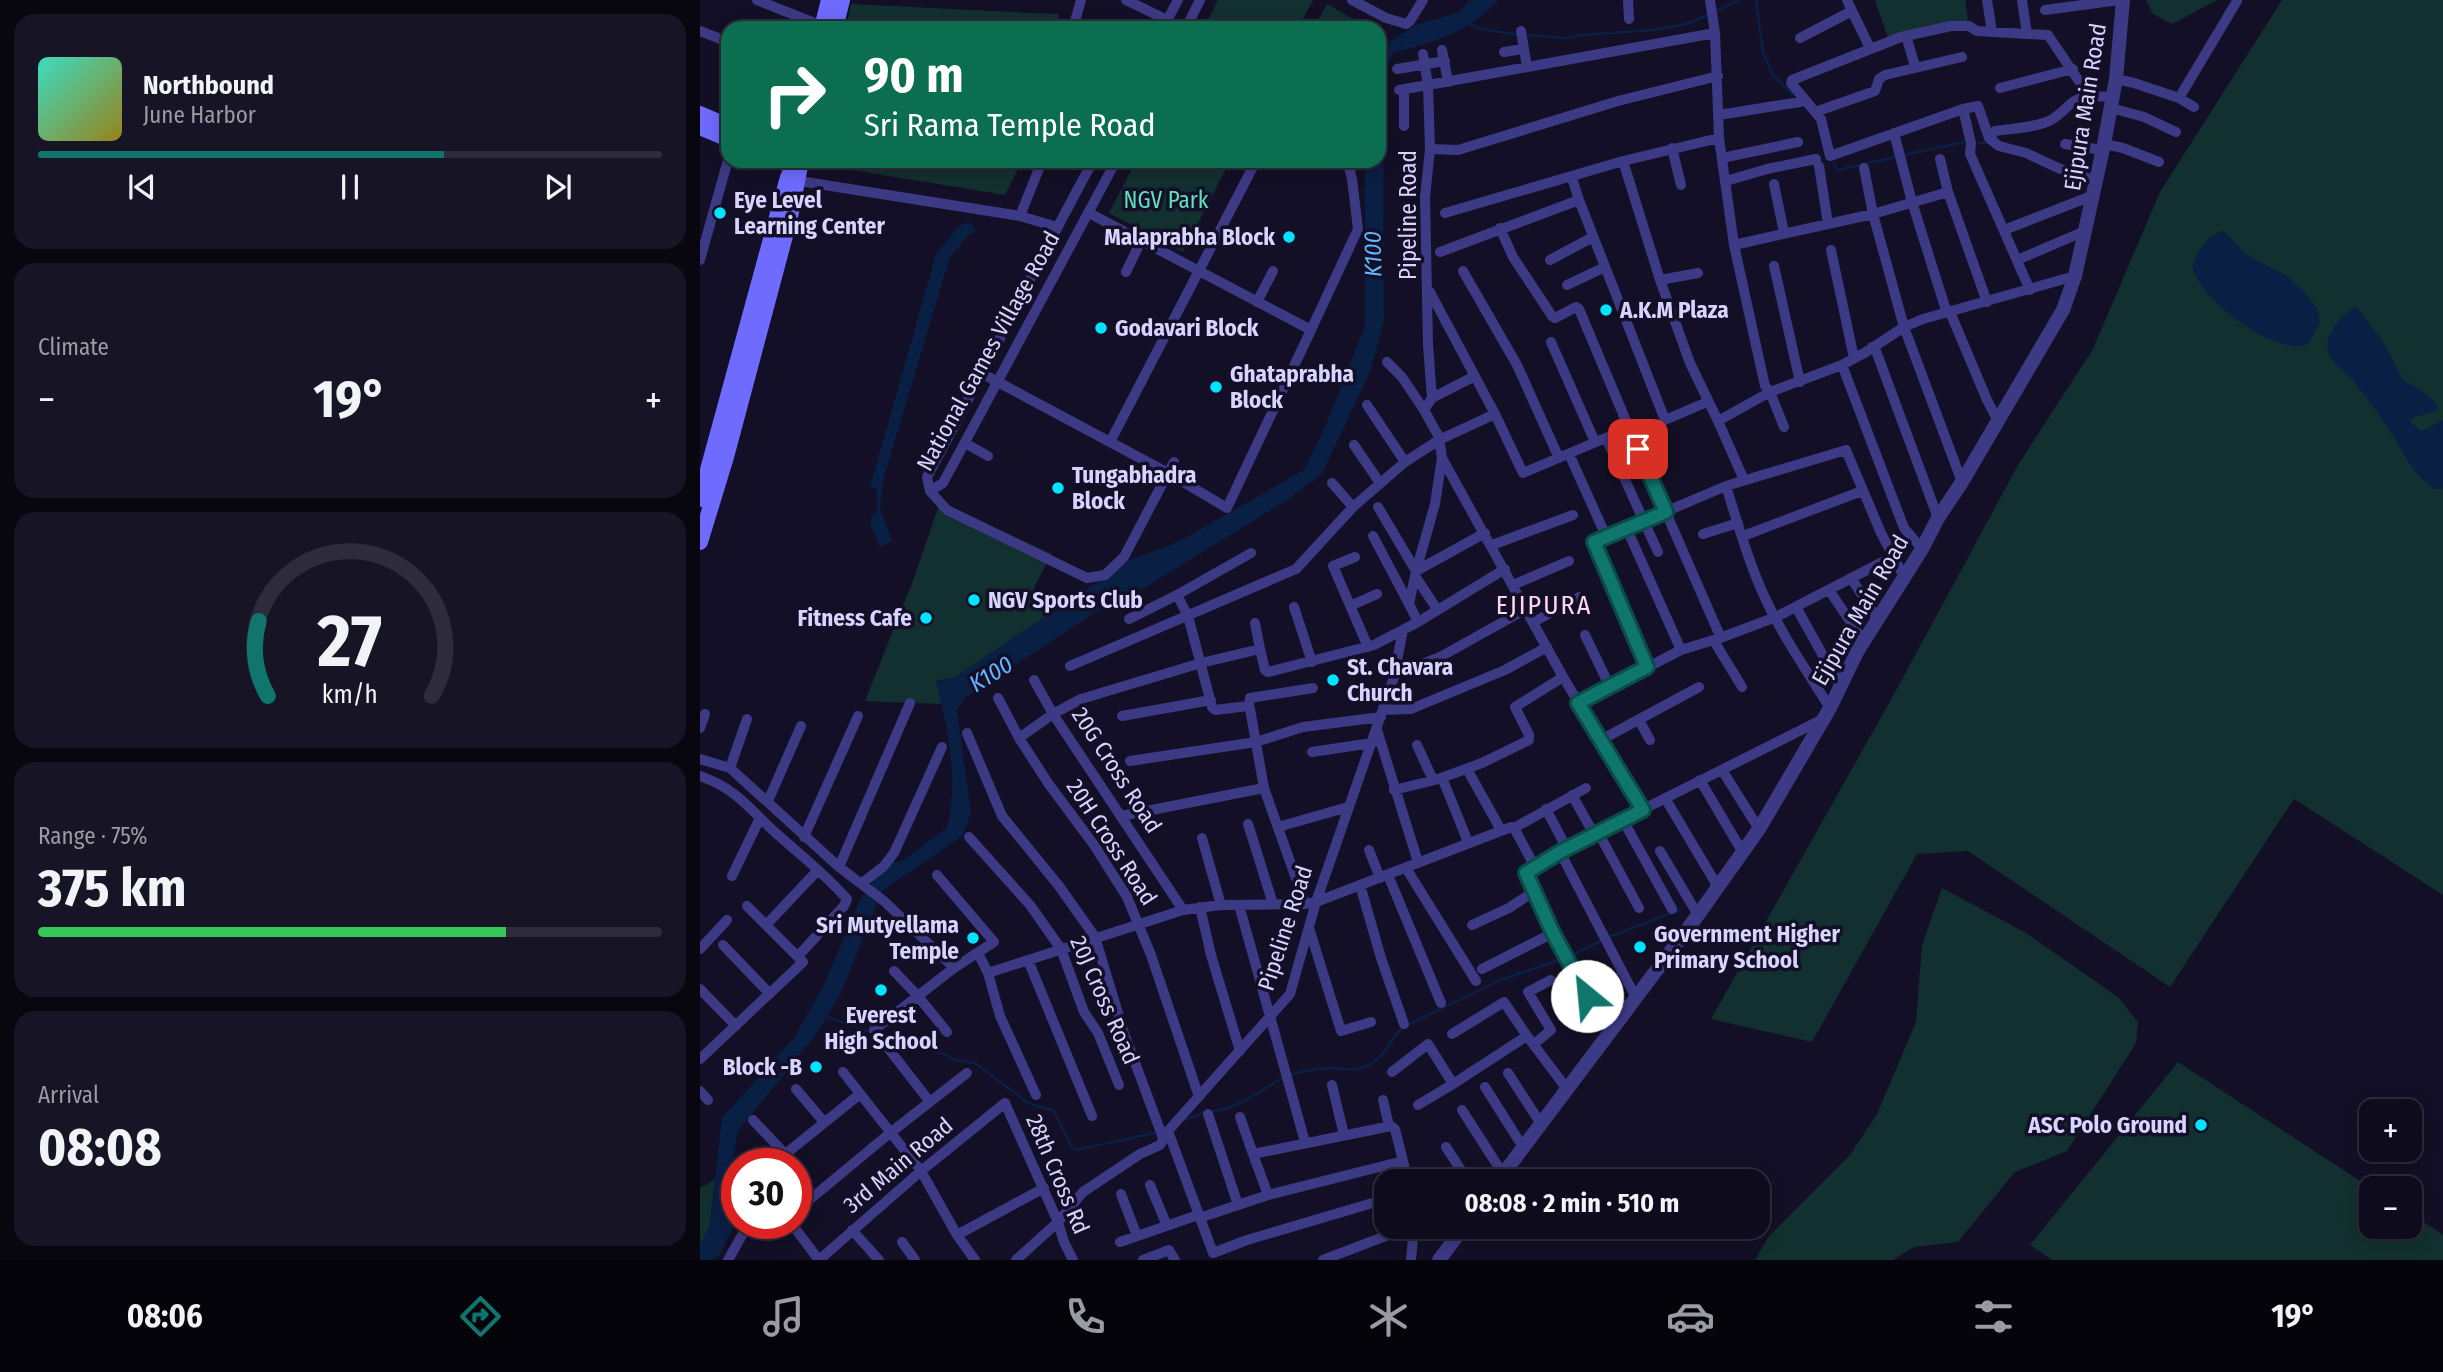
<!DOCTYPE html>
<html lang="en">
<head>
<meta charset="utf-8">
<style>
	body { margin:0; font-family:"Fira Sans Condensed",sans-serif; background:#171425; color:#f1f3f6; height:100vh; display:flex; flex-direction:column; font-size:26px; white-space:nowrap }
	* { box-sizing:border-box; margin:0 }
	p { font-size:23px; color:#9b9ba3 }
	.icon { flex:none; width:38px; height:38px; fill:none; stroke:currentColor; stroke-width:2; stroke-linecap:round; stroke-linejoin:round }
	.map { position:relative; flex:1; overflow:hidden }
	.sheet { display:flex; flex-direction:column; gap:14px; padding:14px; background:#08060f; width:700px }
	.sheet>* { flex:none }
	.banner { position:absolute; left:21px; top:21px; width:665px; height:147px; border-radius:21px; box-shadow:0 4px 18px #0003,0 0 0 2px #2e2b3b; background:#0b6e4f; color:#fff; overflow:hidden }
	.fabs { position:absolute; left:1659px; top:1099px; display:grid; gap:14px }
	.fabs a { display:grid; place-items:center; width:63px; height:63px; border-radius:14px; background:#0e0b1c; box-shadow:0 4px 18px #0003,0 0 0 2px #2e2b3b; font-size:35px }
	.speed { position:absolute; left:21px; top:1148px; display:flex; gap:14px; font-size:35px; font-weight:700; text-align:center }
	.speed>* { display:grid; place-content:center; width:91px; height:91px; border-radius:50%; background:#0e0b1c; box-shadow:0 4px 18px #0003,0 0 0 2px #2e2b3b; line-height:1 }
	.speed .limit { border:10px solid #d22; background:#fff; color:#111 }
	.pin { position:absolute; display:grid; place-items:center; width:60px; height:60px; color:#fff; margin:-30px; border-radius:14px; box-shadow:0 4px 10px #0006 }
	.me { position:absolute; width:77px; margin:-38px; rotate:332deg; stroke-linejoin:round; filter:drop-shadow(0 0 5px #0008) }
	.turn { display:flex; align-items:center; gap:24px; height:147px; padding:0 28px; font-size:32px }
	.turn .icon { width:91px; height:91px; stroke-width:2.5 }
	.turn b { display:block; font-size:49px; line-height:60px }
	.big { font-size:52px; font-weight:700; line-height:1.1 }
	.sheet .card { flex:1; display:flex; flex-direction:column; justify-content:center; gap:10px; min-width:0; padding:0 24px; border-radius:21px; background:#171425 }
	.sheet .dial { align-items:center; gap:0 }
	.dial svg { height:182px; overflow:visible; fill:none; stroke:#2e2b3b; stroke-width:7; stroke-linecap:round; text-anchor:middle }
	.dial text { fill:#f1f3f6; stroke:none }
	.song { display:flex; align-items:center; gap:21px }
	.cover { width:84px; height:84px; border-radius:10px; background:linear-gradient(135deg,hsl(170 70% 55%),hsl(50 70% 35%)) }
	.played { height:7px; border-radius:4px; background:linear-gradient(90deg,#0f766e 65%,#2e2b3b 65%) }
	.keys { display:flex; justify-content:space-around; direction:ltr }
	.heat { display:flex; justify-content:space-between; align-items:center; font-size:38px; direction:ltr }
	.charge { height:10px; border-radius:5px; background:linear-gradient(90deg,#34c759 75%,#2e2b3b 0) }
	.trip { position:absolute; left:674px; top:1169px; width:396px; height:70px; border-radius:21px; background:#0e0b1c; box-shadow:0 4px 18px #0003,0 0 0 2px #2e2b3b; font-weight:700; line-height:70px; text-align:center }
	.dock { display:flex; height:112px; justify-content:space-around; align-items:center; background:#06040b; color:#9b9ba3 }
	.dock .icon { width:49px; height:49px }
	.dock .current { color:#0f766e }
	.dock b { font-size:32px; color:#f1f3f6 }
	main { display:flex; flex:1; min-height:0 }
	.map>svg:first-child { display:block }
	.green { fill:#12302f }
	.water { fill:#0a1f44 }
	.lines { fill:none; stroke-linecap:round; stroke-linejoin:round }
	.stream { stroke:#0a1f44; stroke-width:2.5 }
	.minor { stroke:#3d3a85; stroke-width:10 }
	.tertiary { stroke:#3d3a85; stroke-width:14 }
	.secondary { stroke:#6f6bff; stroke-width:16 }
	.route-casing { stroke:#0a4d48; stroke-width:18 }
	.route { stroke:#0f766e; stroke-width:12 }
	.poi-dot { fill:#00e5ff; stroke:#130f26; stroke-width:2.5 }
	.labels { text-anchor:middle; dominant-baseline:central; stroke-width:7; stroke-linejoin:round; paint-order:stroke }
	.street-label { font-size:23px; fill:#d9d4ff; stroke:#130f26 }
	.poi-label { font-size:23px; font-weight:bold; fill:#d9d4ff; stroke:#130f26; text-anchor:start }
	.park-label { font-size:23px; fill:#5fe0c0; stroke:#130f26 }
	.water-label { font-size:24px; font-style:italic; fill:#62b6ff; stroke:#130f26 }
	.quarter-label { font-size:26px; letter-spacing:2px; fill:#ffd6f0; stroke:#130f26 }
</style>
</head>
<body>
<main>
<section class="sheet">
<div class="card">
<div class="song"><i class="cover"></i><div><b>Northbound</b><p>June Harbor</p></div></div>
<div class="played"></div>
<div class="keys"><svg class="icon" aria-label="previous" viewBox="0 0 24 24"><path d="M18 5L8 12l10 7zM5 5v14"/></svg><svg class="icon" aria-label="pause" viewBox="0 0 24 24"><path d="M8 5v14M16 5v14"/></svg><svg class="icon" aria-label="next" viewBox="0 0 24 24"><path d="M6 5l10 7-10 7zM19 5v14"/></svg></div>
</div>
<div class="card"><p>Climate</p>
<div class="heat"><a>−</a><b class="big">19°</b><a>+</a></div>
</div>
<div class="card dial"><svg viewBox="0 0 100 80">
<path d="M14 69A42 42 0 1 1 86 69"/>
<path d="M14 69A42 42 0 0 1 10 36" stroke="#0f766e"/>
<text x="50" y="56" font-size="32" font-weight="700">27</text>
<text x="50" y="72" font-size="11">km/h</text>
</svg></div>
<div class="card"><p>Range · 75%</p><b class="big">375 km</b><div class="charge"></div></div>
<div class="card"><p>Arrival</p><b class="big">08:08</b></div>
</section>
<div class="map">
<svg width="1743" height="1260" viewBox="0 0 1743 1260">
	<rect width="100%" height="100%" fill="#130f26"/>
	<!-- green -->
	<path class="green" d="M518,0H613L598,28H504Z
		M1175,0H1265L1268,21L1188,38Z
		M1446,0H1517L1472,24L1453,14Z
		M1582,0H1743V895L1594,799L1470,987L1268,851L1217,854L1112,1042L1011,1019L1193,696L1318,465L1393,349L1460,192Z
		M151,4L351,14H359L356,28H146Z
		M627,4L664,25L663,28H623L616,24Z
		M116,161H322L305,195L115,164Z
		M436,161H530L483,252L409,213Z
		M240,502L352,554L334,587L351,613L254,678L236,681L242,704L165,701L214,578Z
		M1242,888L1326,933L1418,997L1438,1022L1436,1043L1367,1151L1315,1172L1258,1242L1214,1247L1193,1260H1055L1069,1236L1150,1155L1177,1114L1216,1022L1222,945Z
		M1478,1062L1671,1188V1227H1710V1213L1743,1235V1260H1352L1330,1245Z
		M15,1179L10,1224L0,1246V1188Z"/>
	<!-- water -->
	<path class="water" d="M770,0H798C772,31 732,43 694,53L683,73L684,321L670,372L622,474L587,500L428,598L411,602L266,697L257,710L271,813L262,836L182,891L140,995L115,1036L38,1131L28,1187L33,1228L20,1254L13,1260H0V1246L10,1224L22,1118L94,1038L124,985L159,902L173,882L193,862L202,861L247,828C259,780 248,728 236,681L254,678L432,559L476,543L604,470L626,425L665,325V161H679V52L684,45L716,25L759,12Z
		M269,222L276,231L268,236L250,257L184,477L180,508L192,541L180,547L171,526V516L177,513V489L170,487L236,254L259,226Z
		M1524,231L1544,252L1555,260L1586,275L1603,291L1617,308L1620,323L1609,343C1579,361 1496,296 1492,266C1499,250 1506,235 1524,231Z
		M1655,307L1659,310L1684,343L1703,380L1722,391L1737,404L1738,409C1729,416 1718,413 1709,421L1721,431L1743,420V489H1734C1713,475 1704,453 1691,433C1681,416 1668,400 1656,384C1649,374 1630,363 1628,351C1624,335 1642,315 1655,307Z"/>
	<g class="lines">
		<!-- stream -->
		<path class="stream" d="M1056,0L1063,52L1073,75L1093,95
			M1014,12L1039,0
			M770,24L777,28L818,35
			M825,35L866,38L882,35L953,30L986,24L1008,15
			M1279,143H1288
			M1204,155L1264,142
			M1134,163L1137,170L1196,157
			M907,938L979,910
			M870,956L901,941
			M124,1016L171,1032
			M708,1025L800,980L862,959
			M184,1035L247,1055L254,1060L275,1063L328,1103L354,1111L372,1147L376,1150L459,1132
			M588,1075C602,1072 617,1068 632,1068C647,1069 661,1072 674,1062C686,1053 692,1037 702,1028
			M510,1112C538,1108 558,1093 582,1078
			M484,1120L504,1113"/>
		<!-- minor -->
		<path class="minor" d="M57,0L122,26
			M426,0L467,20
			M652,0L686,18L706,24L710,21L723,0
			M928,0L929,19
			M1010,0L1015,33L1019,138L1034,245L1065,386L1070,392L1084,427
			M1287,0L1292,32
			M1322,0L1327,34L1348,35L1389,96L1413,97
			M1345,10L1419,0
			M1152,11L1170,48
			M373,28L381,0
			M463,28L478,0
			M486,28L500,0
			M0,31L28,42
			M821,31L827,67
			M1327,34L1277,31L1269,26H1251L1201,37L1092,80L1091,83L1121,119L1130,156L1263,109L1278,106L1289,138L1299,146L1326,153L1358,168L1396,181
			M1206,36L1215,66
			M1100,38L1152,11L1147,0
			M742,50L748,82
			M804,52L823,49
			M697,69L745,61
			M1416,79L1434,83L1479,98
			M1300,88L1373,69
			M699,90L728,85L723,54
			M1494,107L1479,98L1537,1
			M1411,108L1444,117L1476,132
			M1263,109L1271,143L1270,154L1330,290
			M1115,112L1175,91L1179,79L1185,75L1262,57
			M1019,115L1106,101
			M704,126V89
			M1194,133L1212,202L1245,307L1250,312L1287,400L1298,421
			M1289,138L1295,131C1313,128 1335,128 1351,120C1367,111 1367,101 1388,95
			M1365,144L1402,150
			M1404,144L1423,148L1459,162
			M972,148L981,185
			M730,149L758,150L918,101L1018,76
			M1022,158L1098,142
			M1240,159L1248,192L1287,302
			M923,161L960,280L990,363L1018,421L1044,480
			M1119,166L1128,224
			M1164,168L1173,214L1204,327L1262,482
			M872,178L879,200L965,420L1007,402
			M93,180L320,216L357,227
			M1026,181L1067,169L1116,159
			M1074,184L1084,233
			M389,213L611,330L527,508L468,473L474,462
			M745,213L923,161L1019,138
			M320,216L342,161
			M1304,230L1394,195
			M1034,245L1173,214L1248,192
			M1131,250L1154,358
			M740,252L879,200
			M0,260L28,160
			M850,260L893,237
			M1317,260L1385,231
			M1074,266L1100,382
			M763,271L817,365L859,458
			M426,272L441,241
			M960,280L998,273
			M867,285L905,267
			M730,292L795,414L823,473L929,428L879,309L876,307L855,318L852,316L813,257L800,228
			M557,302L573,271
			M611,330L658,229L652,179L647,161
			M851,342L895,442
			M1172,347L1176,351L1238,518
			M687,362L702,377L724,410
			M1142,365L1204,528L1222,549
			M281,373L468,473L424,557L405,575L387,578L247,510L230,491L227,477C284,372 336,265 393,161
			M732,398L775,376
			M667,405L705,462
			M1018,421L1070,392L1142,365L1166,352L1204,327L1223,319L1375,276
			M929,428L1020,636V638L981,650
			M906,438L958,552
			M410,442L556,161
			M265,443L288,456
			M654,445L680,483
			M869,454L906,536
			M742,458L863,677L943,809
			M632,483L653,507
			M1026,486C1038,524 1049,564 1066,600C1084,638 1108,673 1130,708
			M230,491L243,483L416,161
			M678,507L716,571L785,533
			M1003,534L1038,523
			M673,536L709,604
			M1043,536L1162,491
			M792,545L873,515
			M655,557L633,566L668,647
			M715,576L737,609
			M1151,578L1178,620
			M813,585L869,561
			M1129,590L1164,642
			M477,595L488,616L512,707L515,710L548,706L550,709L564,788L605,904
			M650,606L677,594
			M594,607L612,662
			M1096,607L1140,686
			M429,619L477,595L551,553
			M718,622L709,604L716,571L735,504L742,458L739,437L724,410L732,398L728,345L725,197L730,149L728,85L1015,33
			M834,622L879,597
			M555,623L560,649
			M885,635L910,687
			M1020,638L1076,617L1194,556
			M1014,641L1042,687
			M370,666L596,569L653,507L705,462L739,440L795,414
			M947,667L894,542L1026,486L1146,450L1181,533L1204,577
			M695,675L740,657L826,609
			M298,698L319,738L348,783L394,845L427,897L451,955L499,1097
			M878,703L981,650L926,527
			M549,707L550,698L613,688
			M683,710L711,709L805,670L847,647
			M422,716L511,700
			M939,720L950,740
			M0,728L5,714
			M677,730L718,862
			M267,733L302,816L359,886L395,937L424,1033L463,1138
			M319,738L353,714L334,680
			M899,741L999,687
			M717,745L732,778L743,780L768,842
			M612,752L672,743
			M0,759L30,768L139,867L184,901L254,968
			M430,761L556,742L603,727L681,717
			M30,768L47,719
			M767,769L801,830
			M1022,770L1059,829
			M0,776C39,790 49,809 78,835C102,856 126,875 147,899L144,906L99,955
			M741,778L782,763L829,740V735L815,707L863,677
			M1000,780L1043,853
			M694,790L735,780
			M872,795L894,834
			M965,798L1018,887
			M68,801L101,726
			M846,809L867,849
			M421,816L564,788
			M923,820L972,909
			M548,824L573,904
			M578,827L648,807
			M814,828L886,788
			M898,832L939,908
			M104,837L158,716
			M269,837L330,905L361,949L384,1012L398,1033L419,1085
			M502,838L521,905
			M669,850L680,878
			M960,851L998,915
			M860,852L936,998
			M139,867L210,703
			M706,868L776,981
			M688,875L741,1003
			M32,876L60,818
			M162,883L183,867L194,853L242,747
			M660,885L681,958L704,1024
			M833,892L826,874L835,867
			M539,905L605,1142
			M500,907L511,955L540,1051
			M483,910L353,714L381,699L501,663L560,649L565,670L568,672L674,645L718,622L805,569
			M67,924L118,870
			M772,925L809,908L833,892L887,996L912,1029
			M609,928L641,1031L671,1022
			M23,945L70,994
			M0,949L27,920
			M278,953L288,973L300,1016L336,1095
			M328,960L392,1116
			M782,969L853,933
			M194,971L217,995L247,1032
			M288,973L483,910L521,905L605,904L616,902L811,827L814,828L835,867L894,834L1125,718
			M0,989L36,1026
			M752,1034L804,1002L827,1036
			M834,1044L851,1030L828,992L851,980
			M0,1059L103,962L47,906
			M143,1072L221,1171L257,1235L275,1260
			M692,1072L728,1044L753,1084L827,1036L867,1089
			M808,1073L841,1124
			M632,1085L644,1135
			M785,1087L823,1147
			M96,1089L124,1122
			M0,1091L8,1100
			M683,1100L689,1126
			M230,1102L174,1030L254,968L294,942L237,875
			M718,1105L753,1084
			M762,1110L803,1174
			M508,1114L538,1205
			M540,1117L553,1154
			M53,1120L85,1154
			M468,1131L513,1253L547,1240L686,1199
			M746,1147L768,1181
			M73,1164L160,1094
			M450,1185L467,1226
			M421,1194L437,1236
			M568,1195L553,1154L691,1126L695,1129L708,1181
			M96,1211L190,1133L267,1073
			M499,1218L568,1195L703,1161
			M91,1223L119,1260
			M152,1230L179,1260
			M257,1235L344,1188
			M202,1242L215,1260
			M420,1242L498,1215
			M28,1260L49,1223
			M119,1260L221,1171L305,1103L358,1222L364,1242L373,1260
			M316,1260L358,1222L383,1192L440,1154L460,1145L468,1131L590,994L616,902L693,680L703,630
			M443,1260L469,1250L475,1260
			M623,1260L709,1227
			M711,1260L714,1227"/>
		<!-- tertiary -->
		<path class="tertiary" d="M798,1181L998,915L1059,829L1130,708L1157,652L1222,549L1238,518L1262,482L1363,310L1375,276L1404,144L1416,79L1423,0
			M739,1260L764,1227"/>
		<!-- secondary -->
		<path class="secondary" d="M122,28L129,0
			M135,28L142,0
			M0,114L28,126
			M0,127L28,139
			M78,161L99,167
			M0,499L88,177
			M0,542L26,457L90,217L101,161"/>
	</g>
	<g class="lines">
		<defs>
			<path id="route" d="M887,996L853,933L826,873L860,852L943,810L878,703L947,667L894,542L966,512L938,449"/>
		</defs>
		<!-- route casing -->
		<use href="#route" class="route-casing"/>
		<!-- route -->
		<use href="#route" class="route"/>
	</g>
	<!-- markers -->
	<g class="poi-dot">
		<circle cx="20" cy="213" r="7"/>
		<circle cx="589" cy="237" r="7"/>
		<circle cx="906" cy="310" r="7"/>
		<circle cx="401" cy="328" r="7"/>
		<circle cx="516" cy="387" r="7"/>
		<circle cx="358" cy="488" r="7"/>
		<circle cx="274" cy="600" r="7"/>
		<circle cx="226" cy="618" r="7"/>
		<circle cx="633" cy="680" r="7"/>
		<circle cx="273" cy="938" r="7"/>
		<circle cx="940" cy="947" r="7"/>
		<circle cx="181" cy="990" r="7"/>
		<circle cx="116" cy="1067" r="7"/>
		<circle cx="1501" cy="1125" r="7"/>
	</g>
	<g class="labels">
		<!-- street labels -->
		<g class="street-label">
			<text transform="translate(1385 107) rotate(-81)">Ejipura Main Road</text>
			<text transform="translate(708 215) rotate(-90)">Pipeline Road</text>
			<text transform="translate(288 351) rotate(-61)">National Games Village Road</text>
			<text transform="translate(1160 610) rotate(-60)">Ejipura Main Road</text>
			<text transform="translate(417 770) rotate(57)">20G Cross Road</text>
			<text transform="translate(412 842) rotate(57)">20H Cross Road</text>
			<text transform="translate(585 928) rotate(-72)">Pipeline Road</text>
			<text transform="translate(405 1000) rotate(66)">20J Cross Road</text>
			<text transform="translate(198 1165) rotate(-40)">3rd Main Road</text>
			<text transform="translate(358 1174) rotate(67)">28th Cross Rd</text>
		</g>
		<!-- poi labels -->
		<g class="poi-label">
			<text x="34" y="200">Eye Level<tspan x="34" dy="26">Learning Center</tspan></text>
			<text x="575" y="237" text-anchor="end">Malaprabha Block</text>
			<text x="920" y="310">A.K.M Plaza</text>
			<text x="415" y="328">Godavari Block</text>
			<text x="530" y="374">Ghataprabha<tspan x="530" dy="26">Block</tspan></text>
			<text x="372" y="475">Tungabhadra<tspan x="372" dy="26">Block</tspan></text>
			<text x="288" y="600">NGV Sports Club</text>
			<text x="212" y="618" text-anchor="end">Fitness Cafe</text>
			<text x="647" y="667">St. Chavara<tspan x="647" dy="26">Church</tspan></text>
			<text x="259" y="925" text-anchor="end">Sri Mutyellama<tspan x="259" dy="26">Temple</tspan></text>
			<text x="954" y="934">Government Higher<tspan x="954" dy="26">Primary School</tspan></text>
			<text x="181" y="1015" text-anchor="middle">Everest<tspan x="181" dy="26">High School</tspan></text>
			<text x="102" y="1067" text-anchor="end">Block -B</text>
			<text x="1487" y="1125" text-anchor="end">ASC Polo Ground</text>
		</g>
		<!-- park labels -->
		<g class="park-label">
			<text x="466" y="200">NGV Park</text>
		</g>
		<!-- water labels -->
		<g class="water-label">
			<text transform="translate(673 254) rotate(-91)">K100</text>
			<text transform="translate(291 674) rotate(-32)">K100</text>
		</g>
		<!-- quarter labels -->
		<g class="quarter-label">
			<text x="844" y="605">EJIPURA</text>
		</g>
	</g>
</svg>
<div class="fabs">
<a>+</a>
<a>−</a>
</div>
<div class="speed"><div class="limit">30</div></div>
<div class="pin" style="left:938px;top:449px;background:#d93025"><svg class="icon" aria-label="arrive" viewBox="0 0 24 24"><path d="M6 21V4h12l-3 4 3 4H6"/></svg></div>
<svg class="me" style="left:887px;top:996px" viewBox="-20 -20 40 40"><circle r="19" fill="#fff"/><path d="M0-13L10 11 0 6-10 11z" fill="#0f766e"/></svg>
<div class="trip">08:08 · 2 min · 510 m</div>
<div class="banner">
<div class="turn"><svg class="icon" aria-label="right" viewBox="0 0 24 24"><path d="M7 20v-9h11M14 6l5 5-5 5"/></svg><div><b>90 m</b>Sri Rama Temple Road</div></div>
</div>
</div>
</main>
<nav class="dock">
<b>08:06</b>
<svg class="icon current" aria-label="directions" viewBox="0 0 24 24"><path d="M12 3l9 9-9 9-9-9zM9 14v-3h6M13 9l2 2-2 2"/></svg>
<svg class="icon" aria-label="music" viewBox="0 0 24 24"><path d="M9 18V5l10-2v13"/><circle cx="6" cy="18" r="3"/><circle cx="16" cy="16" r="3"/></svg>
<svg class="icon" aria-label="phone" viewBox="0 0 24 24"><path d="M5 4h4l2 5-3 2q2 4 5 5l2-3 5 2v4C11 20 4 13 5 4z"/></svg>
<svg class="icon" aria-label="climate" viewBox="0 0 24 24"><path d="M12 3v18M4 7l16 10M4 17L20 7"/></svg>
<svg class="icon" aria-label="car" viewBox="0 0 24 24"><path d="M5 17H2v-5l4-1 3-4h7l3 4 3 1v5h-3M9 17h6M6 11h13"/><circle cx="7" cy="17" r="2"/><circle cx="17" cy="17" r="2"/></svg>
<svg class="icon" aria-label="filters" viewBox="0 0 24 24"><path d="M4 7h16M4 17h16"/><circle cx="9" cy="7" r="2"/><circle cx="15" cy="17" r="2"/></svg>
<b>19°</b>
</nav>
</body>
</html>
